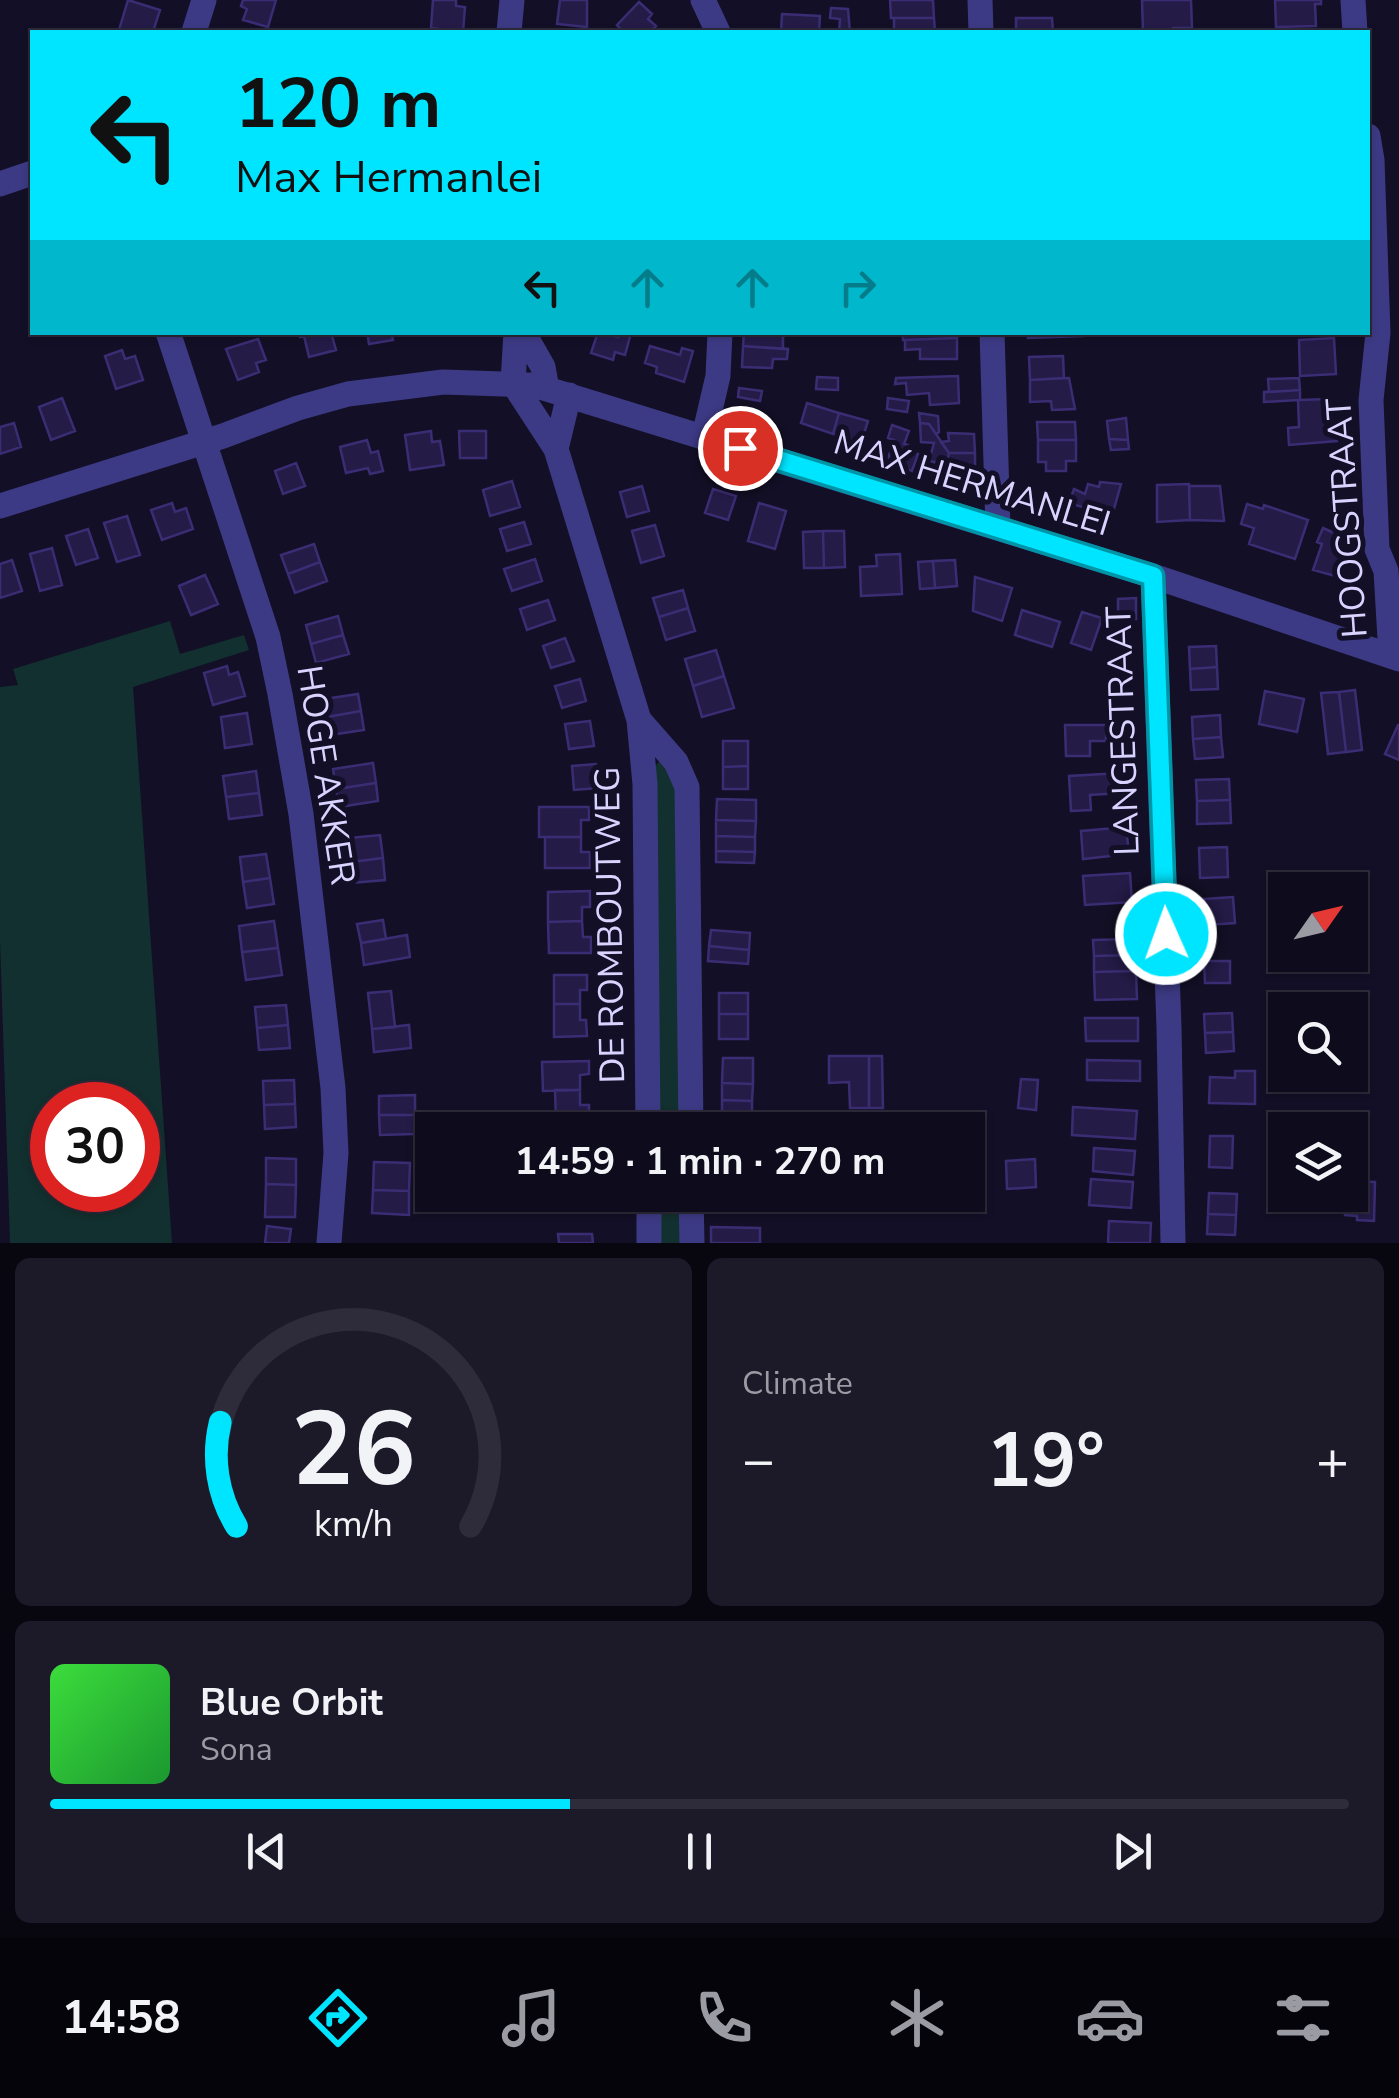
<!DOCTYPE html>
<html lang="en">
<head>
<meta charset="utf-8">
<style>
	body { margin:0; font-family:"Nunito Sans",sans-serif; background:#1c1929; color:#f1f3f6; height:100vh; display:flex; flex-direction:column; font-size:38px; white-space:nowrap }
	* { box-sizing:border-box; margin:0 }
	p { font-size:32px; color:#9b9ba3 }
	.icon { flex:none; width:55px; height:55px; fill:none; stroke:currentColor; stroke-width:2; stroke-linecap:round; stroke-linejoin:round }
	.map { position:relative; height:1243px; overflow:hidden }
	.sheet { display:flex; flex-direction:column; gap:15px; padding:15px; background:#08060f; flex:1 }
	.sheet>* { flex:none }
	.top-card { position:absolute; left:30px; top:30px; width:1340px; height:305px; border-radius:0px; box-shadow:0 2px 8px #0004,0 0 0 2px #2e2b3b; background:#00e5ff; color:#111; overflow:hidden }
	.needle { width:65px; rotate:56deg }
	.fabs { position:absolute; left:1268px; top:872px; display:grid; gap:20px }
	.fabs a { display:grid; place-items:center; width:100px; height:100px; border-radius:0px; background:#0e0b1c; box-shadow:0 2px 8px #0004,0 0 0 2px #2e2b3b; font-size:50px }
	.speed { position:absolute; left:30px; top:1082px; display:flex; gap:20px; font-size:50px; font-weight:700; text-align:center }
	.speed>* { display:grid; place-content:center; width:130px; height:130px; border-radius:50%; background:#0e0b1c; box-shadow:0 2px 8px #0004,0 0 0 2px #2e2b3b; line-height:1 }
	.speed .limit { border:15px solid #d22; background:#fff; color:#111 }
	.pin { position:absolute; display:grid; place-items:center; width:85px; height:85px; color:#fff; margin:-42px; border:5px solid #fff; border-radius:50%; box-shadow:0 2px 10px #0007 }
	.me { position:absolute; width:110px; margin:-55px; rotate:358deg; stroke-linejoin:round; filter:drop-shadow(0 0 8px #0008) }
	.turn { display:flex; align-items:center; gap:35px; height:210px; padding:0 40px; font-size:45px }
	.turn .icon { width:130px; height:130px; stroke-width:2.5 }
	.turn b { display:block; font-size:70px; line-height:85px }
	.lanes { display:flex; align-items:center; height:95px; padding:0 40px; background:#0003; justify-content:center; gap:50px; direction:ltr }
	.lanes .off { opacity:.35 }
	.big { font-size:75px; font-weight:700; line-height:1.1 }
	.sheet .tile { flex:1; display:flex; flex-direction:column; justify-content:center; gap:15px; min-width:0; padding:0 35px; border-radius:15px; background:#1c1929 }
	.sheet .dial { align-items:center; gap:0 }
	.dial svg { height:260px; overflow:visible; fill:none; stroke:#2e2b3b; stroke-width:7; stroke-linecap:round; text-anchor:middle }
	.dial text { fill:#f1f3f6; stroke:none }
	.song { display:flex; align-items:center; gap:30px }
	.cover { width:120px; height:120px; border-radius:15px; background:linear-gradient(135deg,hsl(120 70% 55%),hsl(130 70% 35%)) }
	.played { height:10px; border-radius:5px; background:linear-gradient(90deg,#00e5ff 40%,#2e2b3b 40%) }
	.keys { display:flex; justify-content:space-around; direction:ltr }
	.heat { display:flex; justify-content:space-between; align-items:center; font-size:55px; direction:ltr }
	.sheet .tiles { flex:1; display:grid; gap:15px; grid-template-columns:1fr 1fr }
	.tile:last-child { grid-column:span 2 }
	.trip { position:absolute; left:415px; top:1112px; width:570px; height:100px; border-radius:0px; background:#0e0b1c; box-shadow:0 2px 8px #0004,0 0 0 2px #2e2b3b; font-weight:700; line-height:100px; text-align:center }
	.tabs { display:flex; height:160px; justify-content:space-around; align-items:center; background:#06040b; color:#9b9ba3 }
	.tabs .icon { width:70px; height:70px }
	.tabs .selected { color:#00e5ff }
	.tabs b { font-size:45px; color:#f1f3f6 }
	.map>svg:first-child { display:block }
	.green { fill:#12302f; fill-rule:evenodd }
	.building { fill:#241b47; stroke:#3b2d73; stroke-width:2.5 }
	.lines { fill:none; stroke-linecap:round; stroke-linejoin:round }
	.minor { stroke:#3d3a85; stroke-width:25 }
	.route-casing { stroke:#0095a6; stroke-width:25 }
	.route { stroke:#00e5ff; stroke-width:18 }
	.labels { text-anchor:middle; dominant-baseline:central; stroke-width:10; stroke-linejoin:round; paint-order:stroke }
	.street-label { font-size:35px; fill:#d9d4ff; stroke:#130f26 }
</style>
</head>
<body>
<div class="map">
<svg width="1399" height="1243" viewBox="0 0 1399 1243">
	<rect width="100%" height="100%" fill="#130f26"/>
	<!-- green -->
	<path class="green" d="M170,621L180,654L244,635L249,650L133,687L172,1243H10L0,940V687L18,685L13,669ZM52,1105H138V1190H52Z
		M661,760L676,777L684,1130H659L655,766Z
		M660,1195H685V1243H660Z"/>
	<!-- building -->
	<path class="building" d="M128,0L160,10L153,32L119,30Z
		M243,0H276L268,27L243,20L247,9L241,6Z
		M433,0H456V6L465,7L463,32L431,28Z
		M560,0H587V27L557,24Z
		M890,0H933L934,18H891Z
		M1142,0H1191L1192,28H1173V32H1143Z
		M1275,0H1321V4H1315L1316,26L1276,27Z
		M639,2L652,14L648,19L656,26L650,32H623L617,25Z
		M831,8L848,9L850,32H839L840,19L830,18Z
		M782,14L820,16L819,32H781Z
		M894,18H934L935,32H894Z
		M1016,18H1052L1053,32H1016Z
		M299,332H331L336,350L309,357L304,336L300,337Z
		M367,332H391L393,340L369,344Z
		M598,332L618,337L619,332L631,333L625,355L615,352L613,360L591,353Z
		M744,332H789V333L783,337V349L743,346Z
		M903,332H956L957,338L903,340Z
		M1028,332H1084V336L1028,338Z
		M957,338V359H920V349L905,350V340Z
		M1334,338L1336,374L1300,376L1299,340Z
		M258,339L266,360L256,363L259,372L238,380L226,349Z
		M650,346L680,355L682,348L693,351L684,382L656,373L657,367L645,363Z
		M743,346L788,349L787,359H773L772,368L742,367Z
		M122,350L125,359L135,356L143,380L116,389L105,356Z
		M1063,356L1064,378L1030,380L1029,357Z
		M958,376L959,403L930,405L929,393L907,395L906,383L895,384L896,378Z
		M817,377L838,378V390L816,389Z
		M1069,378L1075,409L1052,410L1051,401L1030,402V380Z
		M1299,378L1300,390L1269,392L1268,379Z
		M739,388L762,391L760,401L738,397Z
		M1300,390V400L1328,399L1329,422H1336L1337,441L1289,445L1288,428L1299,427L1298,400L1264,402V392Z
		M62,398L75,431L51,440L39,407Z
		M888,398L909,401L907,412L887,409Z
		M807,403L839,413L833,434L801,423Z
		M839,413L868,421L861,443L833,434Z
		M919,413L938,416L939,432L936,434L929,424L920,423Z
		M1126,418L1128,440L1109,439L1107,421Z
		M1037,422H1075L1076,440H1038Z
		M14,423L21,447L0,454V427Z
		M920,423L929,424L949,453L943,477L933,474L935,462L929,461L934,443L921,442Z
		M892,425L909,431L904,444L908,445L907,450L918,454L912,471L887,462L894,440L888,438Z
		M431,431L432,442L440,441L444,465L410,470L405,435Z
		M459,431H486V458H460Z
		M948,433L974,434L975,453H949L941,442L949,441Z
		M1109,439L1128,440L1129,449L1111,450Z
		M367,440L371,453L378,451L383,471L370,474L368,468L346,473L340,447Z
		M1038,440H1076V461H1066V471H1046V462H1038Z
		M949,453H975V466L956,481L943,477Z
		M296,463L305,486L283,494L275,471Z
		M512,481L520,507L490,516L483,490Z
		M1100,482L1121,484L1112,516L1069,503L1074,489L1085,494L1088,484L1099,487Z
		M1189,484L1190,520L1157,522V485Z
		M642,486L649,511L627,517L620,492Z
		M1189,486H1220L1224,521L1190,520Z
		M713,489L736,496L728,520L705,513Z
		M172,503L175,512L186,508L193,529L162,540L151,510Z
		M759,503L786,511L775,549L748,541Z
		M1247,504L1263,509L1264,505L1308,520L1295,559L1249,544L1254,528L1241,524Z
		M127,516L140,555L117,562L104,523Z
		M524,522L531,544L507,551L500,529Z
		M655,525L664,556L641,563L632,531Z
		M1335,526L1344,530L1342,536L1345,537L1341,549L1345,551L1346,558L1339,577L1313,570L1322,544L1317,542L1323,528L1332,532Z
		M88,529L98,558L76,565L66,536Z
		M823,531H844L845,567L824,568Z
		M823,531L824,568H804L803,532Z
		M314,544L320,562L288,574L281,555Z
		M52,548L62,585L40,591L30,554Z
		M900,554L902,594L861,596L860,567L877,566L876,555Z
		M535,559L542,581L512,591L504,569Z
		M12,560L22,591L0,598V564Z
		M955,560L957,586L935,588L933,561Z
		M933,561L935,588L920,589L918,562Z
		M320,562L327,581L295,593L288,574Z
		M205,575L218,604L191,615L179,586Z
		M975,577L1012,588L1002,621L973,611Z
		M683,590L688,608L659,617L653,598Z
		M1136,598V619H1118V599Z
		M548,600L555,620L527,630L520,609Z
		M688,608L695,631L666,640L659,617Z
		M1022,610L1060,622L1052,647L1015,635Z
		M1082,612L1102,618L1091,650L1071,643Z
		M338,616L343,635L311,644L306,625Z
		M343,635L349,654L316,663L311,644Z
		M565,638L574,661L551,668L543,646Z
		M1216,646L1217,667L1190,669L1189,647Z
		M716,650L724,676L693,686L685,659Z
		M227,666L229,675L238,672L245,696L213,705L204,673Z
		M1217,667L1218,689L1191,690L1190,669Z
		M724,676L734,708L702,717L693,686Z
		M580,679L586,701L562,708L555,686Z
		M1355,690L1362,750L1346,752L1339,692Z
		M1265,691L1304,699L1297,732L1259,724Z
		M1339,692L1346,752L1328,754L1321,693Z
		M358,694L361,711L327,717L324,699Z
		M361,711L364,730L330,735L327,717Z
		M247,713L252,744L225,748L221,717Z
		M1220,715L1221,737L1193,739L1192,717Z
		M590,721L594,746L569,749L565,724Z
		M1065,725H1106V741H1090V756H1066Z
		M1398,725H1399V760L1385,754Z
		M1221,737L1223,757L1195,759L1193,739Z
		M723,741H748V766L723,767Z
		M373,763L376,783L336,789L333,769Z
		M596,764L598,788L574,790L572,766Z
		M748,766V789H723V767Z
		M256,771L259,793L226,797L223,776Z
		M1120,773L1121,793L1090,795L1091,810L1071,811L1069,776Z
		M1229,779L1230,800L1197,801L1196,780Z
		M376,783L378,801L339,807L336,789Z
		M259,793L262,815L229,819L226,797Z
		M717,799L756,800V821L716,820Z
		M1230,800L1231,823L1197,824V801Z
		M539,807H589V820H581V837H539Z
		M716,820L756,821L755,837L716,836Z
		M1126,827L1129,854L1083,859L1081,831Z
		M380,835L383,858L351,862L348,838Z
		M716,836L755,837V852L716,851Z
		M545,837H581V852H590V868H545Z
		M1227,847L1228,877L1200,878L1199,848Z
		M716,851L755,852L754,863L716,862Z
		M266,854L270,878L243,882L240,857Z
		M383,858L385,880L352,883L351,862Z
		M1130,873L1132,902L1085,905L1083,876Z
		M270,878L274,904L247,908L243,882Z
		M590,891V907H582V921L548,922V892Z
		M1233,897L1235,923L1206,925L1204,899Z
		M383,920L386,939L361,943L357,924Z
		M274,921L278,948L242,952L239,926Z
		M582,921L583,937H591V953H549L548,922Z
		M711,930L750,933L749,950L709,946Z
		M407,935L410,957L364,965L361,943Z
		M1135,939L1136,955L1094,956L1093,940Z
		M709,946L749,950L748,964L708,961Z
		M278,948L282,975L246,980L242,952Z
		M1136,955V971L1094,972V956Z
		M1204,961H1230V983H1205Z
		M1136,971L1137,999L1095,1000L1094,972Z
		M554,975H587V990H580V1004H554Z
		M391,991L395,1027L372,1029L368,993Z
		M719,993H748V1014H719Z
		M554,1004H580V1020H586L587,1036L554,1037Z
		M286,1005L288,1025L257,1028L255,1007Z
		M1232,1013L1233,1032L1205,1033L1204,1014Z
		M719,1014H748V1039H719Z
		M1085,1018H1138V1041H1086Z
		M288,1025L290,1048L259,1050L257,1028Z
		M409,1025L411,1048L374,1052L372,1029Z
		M1233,1032L1234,1051L1206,1053L1205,1033Z
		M829,1056H869V1108H850L849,1082L829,1083Z
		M869,1056H882L883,1108H869Z
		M723,1058H753V1084L722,1083Z
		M1087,1060L1140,1061V1081L1087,1080Z
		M589,1061V1074L580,1075V1090L543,1091L542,1062Z
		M1235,1071H1255V1104L1209,1103L1210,1077L1235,1078Z
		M1021,1079L1038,1080L1036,1110L1018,1108Z
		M294,1080L295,1104L264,1105L263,1081Z
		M722,1083L753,1084L752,1101L722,1100Z
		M555,1090H580V1105H589V1123H556Z
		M415,1095V1115H379V1096Z
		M722,1100L752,1101V1119L722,1118Z
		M295,1104L296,1127L265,1129L264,1105Z
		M1073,1107L1137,1111L1135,1139L1072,1135Z
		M379,1115H415V1134L380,1135Z
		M722,1118L752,1119V1130H722Z
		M1210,1136H1233L1232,1168L1209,1167Z
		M1094,1148L1135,1151L1133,1175L1093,1171Z
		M266,1158L296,1159V1185L266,1184Z
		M1035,1159L1036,1187L1007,1189L1006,1161Z
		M374,1162L410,1163L409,1191L373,1190Z
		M1091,1179L1133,1182L1131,1208L1089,1205Z
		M1350,1181L1375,1182L1374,1221L1357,1220V1216L1345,1215V1209L1332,1208V1195H1350Z
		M266,1184L296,1185L295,1217H265Z
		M373,1190L409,1191V1215L372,1213Z
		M1209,1193L1237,1194L1236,1215L1208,1214Z
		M547,1195H593V1208H547Z
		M1208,1214L1236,1215L1235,1235L1207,1234Z
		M1109,1221L1151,1223L1150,1243H1108Z
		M267,1226L291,1229L289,1243H265Z
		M711,1227L760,1228V1243H711Z
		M558,1234H592L593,1243H559Z"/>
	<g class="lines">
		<!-- minor -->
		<path class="minor" d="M703,0L718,32
			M980,0L981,32
			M1353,0L1355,32
			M194,32L204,0
			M509,32L512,0
			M1368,136L1372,160L1378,333L1371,400L1377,549L1386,571L1391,656
			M0,184L32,173
			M168,332L268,637L280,694L301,814L333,1088L336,1153L329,1243
			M516,332L513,383L556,449L639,720L645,784L648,1130
			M523,332L543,367L547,389
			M992,332L998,528
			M704,436L718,376L720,332
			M556,449L569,395
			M0,506L223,436L298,408L348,394L443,382L534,385L1153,576L1399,659
			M1153,576L1169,1028L1173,1243
			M640,721L676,762L687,787L691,1130
			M649,1195V1243
			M691,1195L692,1243"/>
	</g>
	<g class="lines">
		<defs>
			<path id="route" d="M740,448L1153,576L1166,934"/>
		</defs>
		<!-- route casing -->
		<use href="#route" class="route-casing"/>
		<!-- route -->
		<use href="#route" class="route"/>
	</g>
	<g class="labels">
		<!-- street labels -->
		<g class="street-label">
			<text transform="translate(972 483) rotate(17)">MAX HERMANLEI</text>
			<text transform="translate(1347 518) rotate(-94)">HOOGSTRAAT</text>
			<text transform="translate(1123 731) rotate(-92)">LANGESTRAAT</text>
			<text transform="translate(326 775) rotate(81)">HOGE AKKER</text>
			<text transform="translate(610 925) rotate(-91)">DE ROMBOUTWEG</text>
		</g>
	</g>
</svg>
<div class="fabs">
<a><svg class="needle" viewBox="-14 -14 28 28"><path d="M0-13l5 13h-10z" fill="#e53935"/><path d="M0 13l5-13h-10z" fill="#9b9ba3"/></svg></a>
<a><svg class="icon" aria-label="search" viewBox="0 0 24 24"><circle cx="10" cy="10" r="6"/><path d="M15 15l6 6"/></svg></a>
<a><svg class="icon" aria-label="layers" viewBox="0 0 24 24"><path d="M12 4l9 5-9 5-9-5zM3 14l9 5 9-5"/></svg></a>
</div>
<div class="speed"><div class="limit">30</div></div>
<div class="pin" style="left:740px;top:448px;background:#d93025"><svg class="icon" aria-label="arrive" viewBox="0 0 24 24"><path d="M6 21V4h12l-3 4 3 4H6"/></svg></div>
<svg class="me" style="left:1166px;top:934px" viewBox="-20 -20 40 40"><circle r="17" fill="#00e5ff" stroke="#fff" stroke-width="3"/><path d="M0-11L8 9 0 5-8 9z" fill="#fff"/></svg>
<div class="trip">14:59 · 1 min · 270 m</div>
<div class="top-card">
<div class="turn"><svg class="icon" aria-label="left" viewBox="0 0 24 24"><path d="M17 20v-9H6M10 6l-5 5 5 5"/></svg><div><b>120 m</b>Max Hermanlei</div></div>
<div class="lanes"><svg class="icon" aria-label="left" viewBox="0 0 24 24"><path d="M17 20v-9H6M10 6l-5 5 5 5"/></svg><svg class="icon off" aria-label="ahead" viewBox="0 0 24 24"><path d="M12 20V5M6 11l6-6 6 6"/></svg><svg class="icon off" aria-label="ahead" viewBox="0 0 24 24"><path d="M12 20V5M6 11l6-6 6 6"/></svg><svg class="icon off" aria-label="right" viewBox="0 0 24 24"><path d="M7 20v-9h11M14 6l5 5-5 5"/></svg></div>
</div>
</div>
<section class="sheet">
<div class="tiles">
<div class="tile dial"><svg viewBox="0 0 100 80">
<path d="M14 69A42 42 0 1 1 86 69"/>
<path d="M14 69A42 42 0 0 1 9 37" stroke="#00e5ff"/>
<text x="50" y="56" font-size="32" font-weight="700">26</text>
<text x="50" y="72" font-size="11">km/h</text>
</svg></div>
<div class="tile"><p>Climate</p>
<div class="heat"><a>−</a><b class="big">19°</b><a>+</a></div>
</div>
<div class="tile">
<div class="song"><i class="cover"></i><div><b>Blue Orbit</b><p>Sona</p></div></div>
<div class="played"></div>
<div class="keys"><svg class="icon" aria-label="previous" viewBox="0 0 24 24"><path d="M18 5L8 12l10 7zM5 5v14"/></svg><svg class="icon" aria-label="pause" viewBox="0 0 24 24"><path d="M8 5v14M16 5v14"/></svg><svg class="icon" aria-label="next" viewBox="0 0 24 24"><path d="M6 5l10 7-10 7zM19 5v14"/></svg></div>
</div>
</div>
</section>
<nav class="tabs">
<b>14:58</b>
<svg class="icon selected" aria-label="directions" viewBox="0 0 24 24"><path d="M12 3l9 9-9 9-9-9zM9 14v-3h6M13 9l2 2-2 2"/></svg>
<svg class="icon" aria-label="music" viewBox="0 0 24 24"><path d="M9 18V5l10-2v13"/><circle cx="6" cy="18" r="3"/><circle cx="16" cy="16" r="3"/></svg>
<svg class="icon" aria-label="phone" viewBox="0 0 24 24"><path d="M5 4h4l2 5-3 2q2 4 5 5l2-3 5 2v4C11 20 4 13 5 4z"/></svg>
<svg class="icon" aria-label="climate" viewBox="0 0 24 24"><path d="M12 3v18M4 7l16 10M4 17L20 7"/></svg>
<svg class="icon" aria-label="car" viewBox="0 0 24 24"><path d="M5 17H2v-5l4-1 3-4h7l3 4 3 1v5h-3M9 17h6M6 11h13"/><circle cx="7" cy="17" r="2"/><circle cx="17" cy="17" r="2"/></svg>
<svg class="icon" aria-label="filters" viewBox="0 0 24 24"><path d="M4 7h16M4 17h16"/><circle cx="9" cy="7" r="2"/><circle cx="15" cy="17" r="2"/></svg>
</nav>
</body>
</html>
